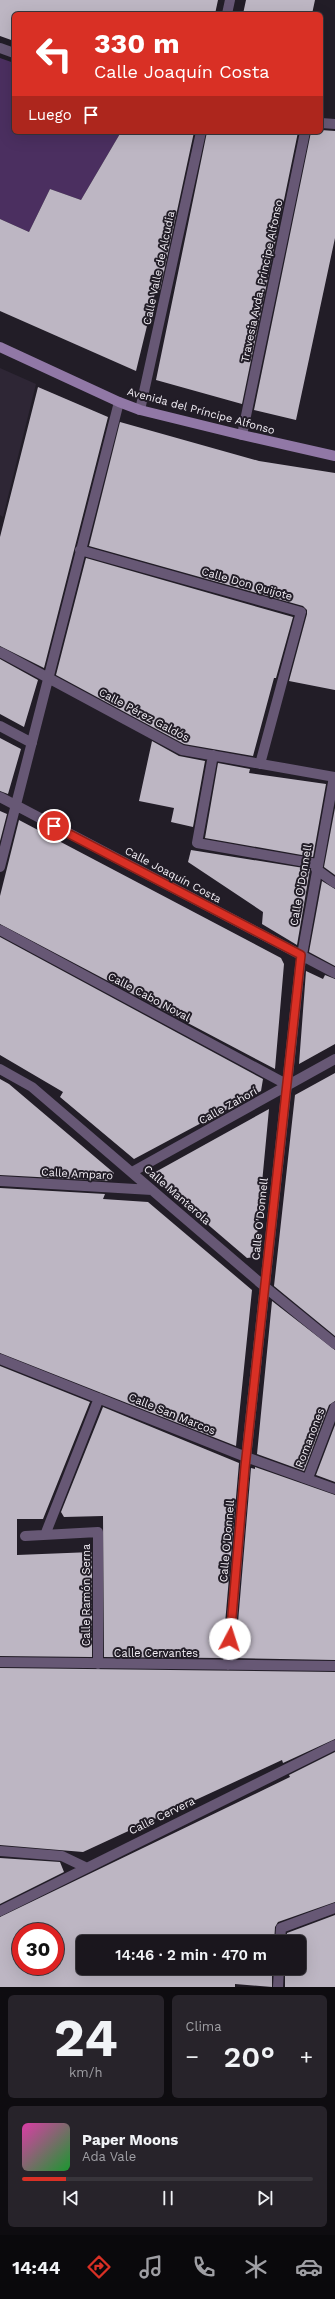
<!DOCTYPE html>
<html lang="es">
<head>
<meta charset="utf-8">
<style>
	body { margin:0; font-family:"Work Sans",sans-serif; background:#27232a; color:#f1f3f6; height:100vh; display:flex; flex-direction:column; font-size:15px; white-space:nowrap }
	* { box-sizing:border-box; margin:0 }
	p { font-size:13px; color:#9f9fa4 }
	.icon { flex:none; width:22px; height:22px; fill:none; stroke:currentColor; stroke-width:2; stroke-linecap:round; stroke-linejoin:round }
	.map { position:relative; height:1987px; overflow:hidden }
	.side { display:flex; flex-direction:column; gap:8px; padding:8px; background:#0e0c10; flex:1 }
	.side>* { flex:none }
	.banner { position:absolute; left:12px; top:12px; width:311px; height:122px; border-radius:6px; box-shadow:0 4px 16px #0002,0 0 0 1px #38353b; background:#d93025; color:#fff; overflow:hidden }
	.speed { position:absolute; left:12px; top:1923px; display:flex; gap:8px; font-size:20px; font-weight:700; text-align:center }
	.speed>* { display:grid; place-content:center; width:52px; height:52px; border-radius:50%; background:#1a161d; box-shadow:0 4px 16px #0002,0 0 0 1px #38353b; line-height:1 }
	.speed .limit { border:6px solid #d22; background:#fff; color:#111 }
	.pin { position:absolute; display:grid; place-items:center; width:34px; height:34px; color:#fff; margin:-17px; border:2px solid #fff; border-radius:50%; box-shadow:0 1px 4px #0007 }
	.me { position:absolute; width:44px; margin:-22px; rotate:5deg; stroke-linejoin:round; filter:drop-shadow(0 0 3px #0008) }
	.turn { display:flex; align-items:center; gap:14px; height:84px; padding:0 16px; font-size:18px }
	.turn .icon { width:52px; height:52px; stroke-width:2.5 }
	.turn b { display:block; font-size:28px; line-height:34px }
	.then { display:flex; align-items:center; height:38px; padding:0 16px; background:#0003; gap:8px; font-size:15px }
	.big { font-size:30px; font-weight:600; line-height:1.1 }
	.side .card { flex:1; display:flex; flex-direction:column; justify-content:center; gap:6px; min-width:0; padding:0 14px; border-radius:6px; background:#27232a }
	.side .dial { align-items:center; gap:0 }
	.dial b { font-size:52px; line-height:1 }
	.song { display:flex; align-items:center; gap:12px }
	.cover { width:48px; height:48px; border-radius:6px; background:linear-gradient(135deg,hsl(320 70% 55%),hsl(130 70% 35%)) }
	.played { height:4px; border-radius:2px; background:linear-gradient(90deg,#d93025 15%,#38353b 15%) }
	.keys { display:flex; justify-content:space-around; direction:ltr }
	.heat { display:flex; justify-content:space-between; align-items:center; font-size:22px; direction:ltr }
	.side .tiles { flex:1; display:grid; gap:8px; grid-template-columns:1fr 1fr }
	.card:last-child { grid-column:span 2 }
	.trip { position:absolute; left:76px; top:1935px; width:230px; height:40px; border-radius:6px; background:#1a161d; box-shadow:0 4px 16px #0002,0 0 0 1px #38353b; font-weight:600; line-height:40px; text-align:center }
	.tab-bar { display:flex; height:64px; justify-content:space-around; align-items:center; background:#0a090c; color:#9f9fa4 }
	.tab-bar .icon { width:28px; height:28px }
	.tab-bar .current { color:#d93025 }
	.tab-bar b { font-size:18px; color:#f1f3f6 }
	.map>svg:first-child { display:block }
	.built { fill:#2e2635 }
	.green { fill:#4b2f60 }
	.building { fill:#bdb6c3; fill-rule:evenodd }
	.lines { fill:none; stroke-linecap:round; stroke-linejoin:round }
	.street { stroke:#675875; stroke-width:10 }
	.secondary { stroke:#9178a6; stroke-width:10 }
	.route-casing { stroke:#8d1f18; stroke-width:10 }
	.route { stroke:#d93025; stroke-width:7 }
	.labels { text-anchor:middle; dominant-baseline:central; stroke-width:4; stroke-linejoin:round; paint-order:stroke }
	.street-label { font-size:11px; fill:#f3eff6; stroke:#221d27 }
</style>
</head>
<body>
<div class="map">
<svg width="335" height="1987" viewBox="0 0 335 1987">
	<rect width="100%" height="100%" fill="#221d27"/>
	<!-- built -->
	<path class="built" d="M0,368L36,384L3,517L0,515Z"/>
	<!-- green -->
	<path class="green" d="M0,58L14,63V132H121L81,200L50,189L29,232L0,219Z"/>
	<!-- building -->
	<path class="building" d="M0,0H218L215,14H14V41L0,36Z
		M246,0H315L312,14H243Z
		M321,130L335,131V238L296,420L254,410L311,132H321Z
		M121,132H194L160,290L156,289L136,371L0,311V219L29,232L50,189L81,200Z
		M207,132H298L242,404L156,380Z
		M38,387L108,417L44,668L0,646V537Z
		M120,422L259,461L335,473V690L289,681L307,614V610L303,606L89,546Z
		M86,558L293,617L276,678H274L253,756L184,744L56,675Z
		M0,659L38,680L24,727L0,714Z
		M0,738L21,749L8,794L0,791Z
		M152,741L179,756L205,761L193,827L171,822L174,808L139,801Z
		M218,763L250,769L249,773L326,784L313,857L205,838Z
		M335,808V875L324,867Z
		M0,811L7,814L0,841Z
		M19,820L281,958L284,964L275,1069L0,924V896Z
		M191,850L310,869L297,945L262,924L263,912L188,862Z
		M322,881L335,889V966L309,952Z
		M0,937L263,1079L261,1091L134,1159L60,1097L63,1092L0,1055Z
		M306,971L323,979L325,975L335,979V1044L299,1064Z
		M335,1073V1336L274,1286L295,1095Z
		M0,1079L9,1084L114,1173L111,1181L0,1175Z
		M269,1109L255,1257L247,1258L150,1175Z
		M0,1188L105,1194L103,1199L148,1202L252,1290L236,1446L0,1353Z
		M272,1301L335,1350V1401L329,1405L304,1471L257,1454Z
		M0,1366L90,1402L43,1519H17V1555L92,1552V1657L0,1656Z
		M103,1407L239,1463L222,1658L104,1657L103,1516L64,1517L61,1512Z
		M335,1425V1482L316,1475Z
		M255,1467L335,1495V1660L235,1658L251,1468L255,1469Z
		M0,1668L335,1672V1739L283,1763L282,1760L83,1852L0,1845Z
		M335,1752V1902L278,1922L275,1927L274,1942H83V1968H272V1987L235,1984V1987H0V1917L290,1777L289,1775ZM21,1932H55V1966H21Z
		M0,1858L60,1862L64,1872L0,1904Z
		M335,1915V1987H285V1968H299V1942H287V1933Z"/>
	<g class="lines">
		<!-- street -->
		<path class="street" d="M227,14L230,0
			M0,48L14,53
			M321,123L335,124
			M140,410L201,132
			M242,435L305,132
			M80,550L301,612L260,764
			M0,652L182,750L335,777
			M0,726L32,743
			M213,755L197,843L317,864
			M0,797L335,973
			M0,867L119,402
			M316,869L335,883
			M0,930L286,1084
			M0,1069L32,1087L265,1287L335,1344
			M132,1172L335,1059
			M0,1181L152,1190
			M0,1359L246,1457L335,1489
			M308,1478L335,1407
			M45,1535L99,1398
			M25,1536L98,1532V1664
			M0,1662L335,1666
			M228,1665L245,1467L300,966L334,777
			M0,1851L62,1856L85,1867
			M0,1911L335,1745
			M280,1942L281,1928L335,1908
			M278,1987L279,1968"/>
		<!-- secondary -->
		<path class="secondary" d="M0,347L119,402L140,410L242,435L335,456"/>
	</g>
	<g class="lines">
		<defs>
			<path id="route" d="M54,826L301,955L245,1467L230,1639"/>
		</defs>
		<!-- route casing -->
		<use href="#route" class="route-casing"/>
		<!-- route -->
		<use href="#route" class="route"/>
	</g>
	<g class="labels">
		<!-- street labels -->
		<g class="street-label">
			<text transform="translate(159 268) rotate(-78)">Calle Valle de Alcudia</text>
			<text transform="translate(262 281) rotate(-78)">Travesia Avda. Principe Alfonso</text>
			<text transform="translate(201 411) rotate(15)">Avenida del Príncipe Alfonso</text>
			<text transform="translate(247 584) rotate(16)">Calle Don Quijote</text>
			<text transform="translate(144 715) rotate(28)">Calle Pérez Galdós</text>
			<text transform="translate(173 875) rotate(28)">Calle Joaquín Costa</text>
			<text transform="translate(301 885) rotate(-80)">Calle O'Donnell</text>
			<text transform="translate(149 997) rotate(28)">Calle Cabo Noval</text>
			<text transform="translate(228 1106) rotate(-29)">Calle Zahorí</text>
			<text transform="translate(77 1174) rotate(3)">Calle Amparo</text>
			<text transform="translate(177 1195) rotate(41)">Calle Manterola</text>
			<text transform="translate(260 1219) rotate(-84)">Calle O'Donnell</text>
			<text transform="translate(172 1414) rotate(22)">Calle San Marcos</text>
			<text transform="translate(310 1438) rotate(-69)">Romanones</text>
			<text transform="translate(227 1541) rotate(-85)">Calle O'Donnell</text>
			<text transform="translate(86 1595) rotate(-90)">Calle Ramón Serna</text>
			<text x="156" y="1653">Calle Cervantes</text>
			<text transform="translate(162 1816) rotate(-26)">Calle Cervera</text>
		</g>
	</g>
</svg>
<div class="speed"><div class="limit">30</div></div>
<div class="pin" style="left:54px;top:826px;background:#d93025"><svg class="icon" aria-label="arrive" viewBox="0 0 24 24"><path d="M6 21V4h12l-3 4 3 4H6"/></svg></div>
<svg class="me" style="left:230px;top:1639px" viewBox="-20 -20 40 40"><circle r="19" fill="#fff"/><path d="M0-13L10 11 0 6-10 11z" fill="#d93025"/></svg>
<div class="trip">14:46 · 2 min · 470 m</div>
<div class="banner">
<div class="turn"><svg class="icon" aria-label="left" viewBox="0 0 24 24"><path d="M17 20v-9H6M10 6l-5 5 5 5"/></svg><div><b>330 m</b>Calle Joaquín Costa</div></div>
<div class="then">Luego<svg class="icon" aria-label="arrive" viewBox="0 0 24 24"><path d="M6 21V4h12l-3 4 3 4H6"/></svg></div>
</div>
</div>
<section class="side">
<div class="tiles">
<div class="card dial"><b>24</b><p>km/h</p></div>
<div class="card"><p>Clima</p>
<div class="heat"><a>−</a><b class="big">20°</b><a>+</a></div>
</div>
<div class="card">
<div class="song"><i class="cover"></i><div><b>Paper Moons</b><p>Ada Vale</p></div></div>
<div class="played"></div>
<div class="keys"><svg class="icon" aria-label="previous" viewBox="0 0 24 24"><path d="M18 5L8 12l10 7zM5 5v14"/></svg><svg class="icon" aria-label="pause" viewBox="0 0 24 24"><path d="M8 5v14M16 5v14"/></svg><svg class="icon" aria-label="next" viewBox="0 0 24 24"><path d="M6 5l10 7-10 7zM19 5v14"/></svg></div>
</div>
</div>
</section>
<nav class="tab-bar">
<b>14:44</b>
<svg class="icon current" aria-label="directions" viewBox="0 0 24 24"><path d="M12 3l9 9-9 9-9-9zM9 14v-3h6M13 9l2 2-2 2"/></svg>
<svg class="icon" aria-label="music" viewBox="0 0 24 24"><path d="M9 18V5l10-2v13"/><circle cx="6" cy="18" r="3"/><circle cx="16" cy="16" r="3"/></svg>
<svg class="icon" aria-label="phone" viewBox="0 0 24 24"><path d="M5 4h4l2 5-3 2q2 4 5 5l2-3 5 2v4C11 20 4 13 5 4z"/></svg>
<svg class="icon" aria-label="climate" viewBox="0 0 24 24"><path d="M12 3v18M4 7l16 10M4 17L20 7"/></svg>
<svg class="icon" aria-label="car" viewBox="0 0 24 24"><path d="M5 17H2v-5l4-1 3-4h7l3 4 3 1v5h-3M9 17h6M6 11h13"/><circle cx="7" cy="17" r="2"/><circle cx="17" cy="17" r="2"/></svg>
</nav>
</body>
</html>
